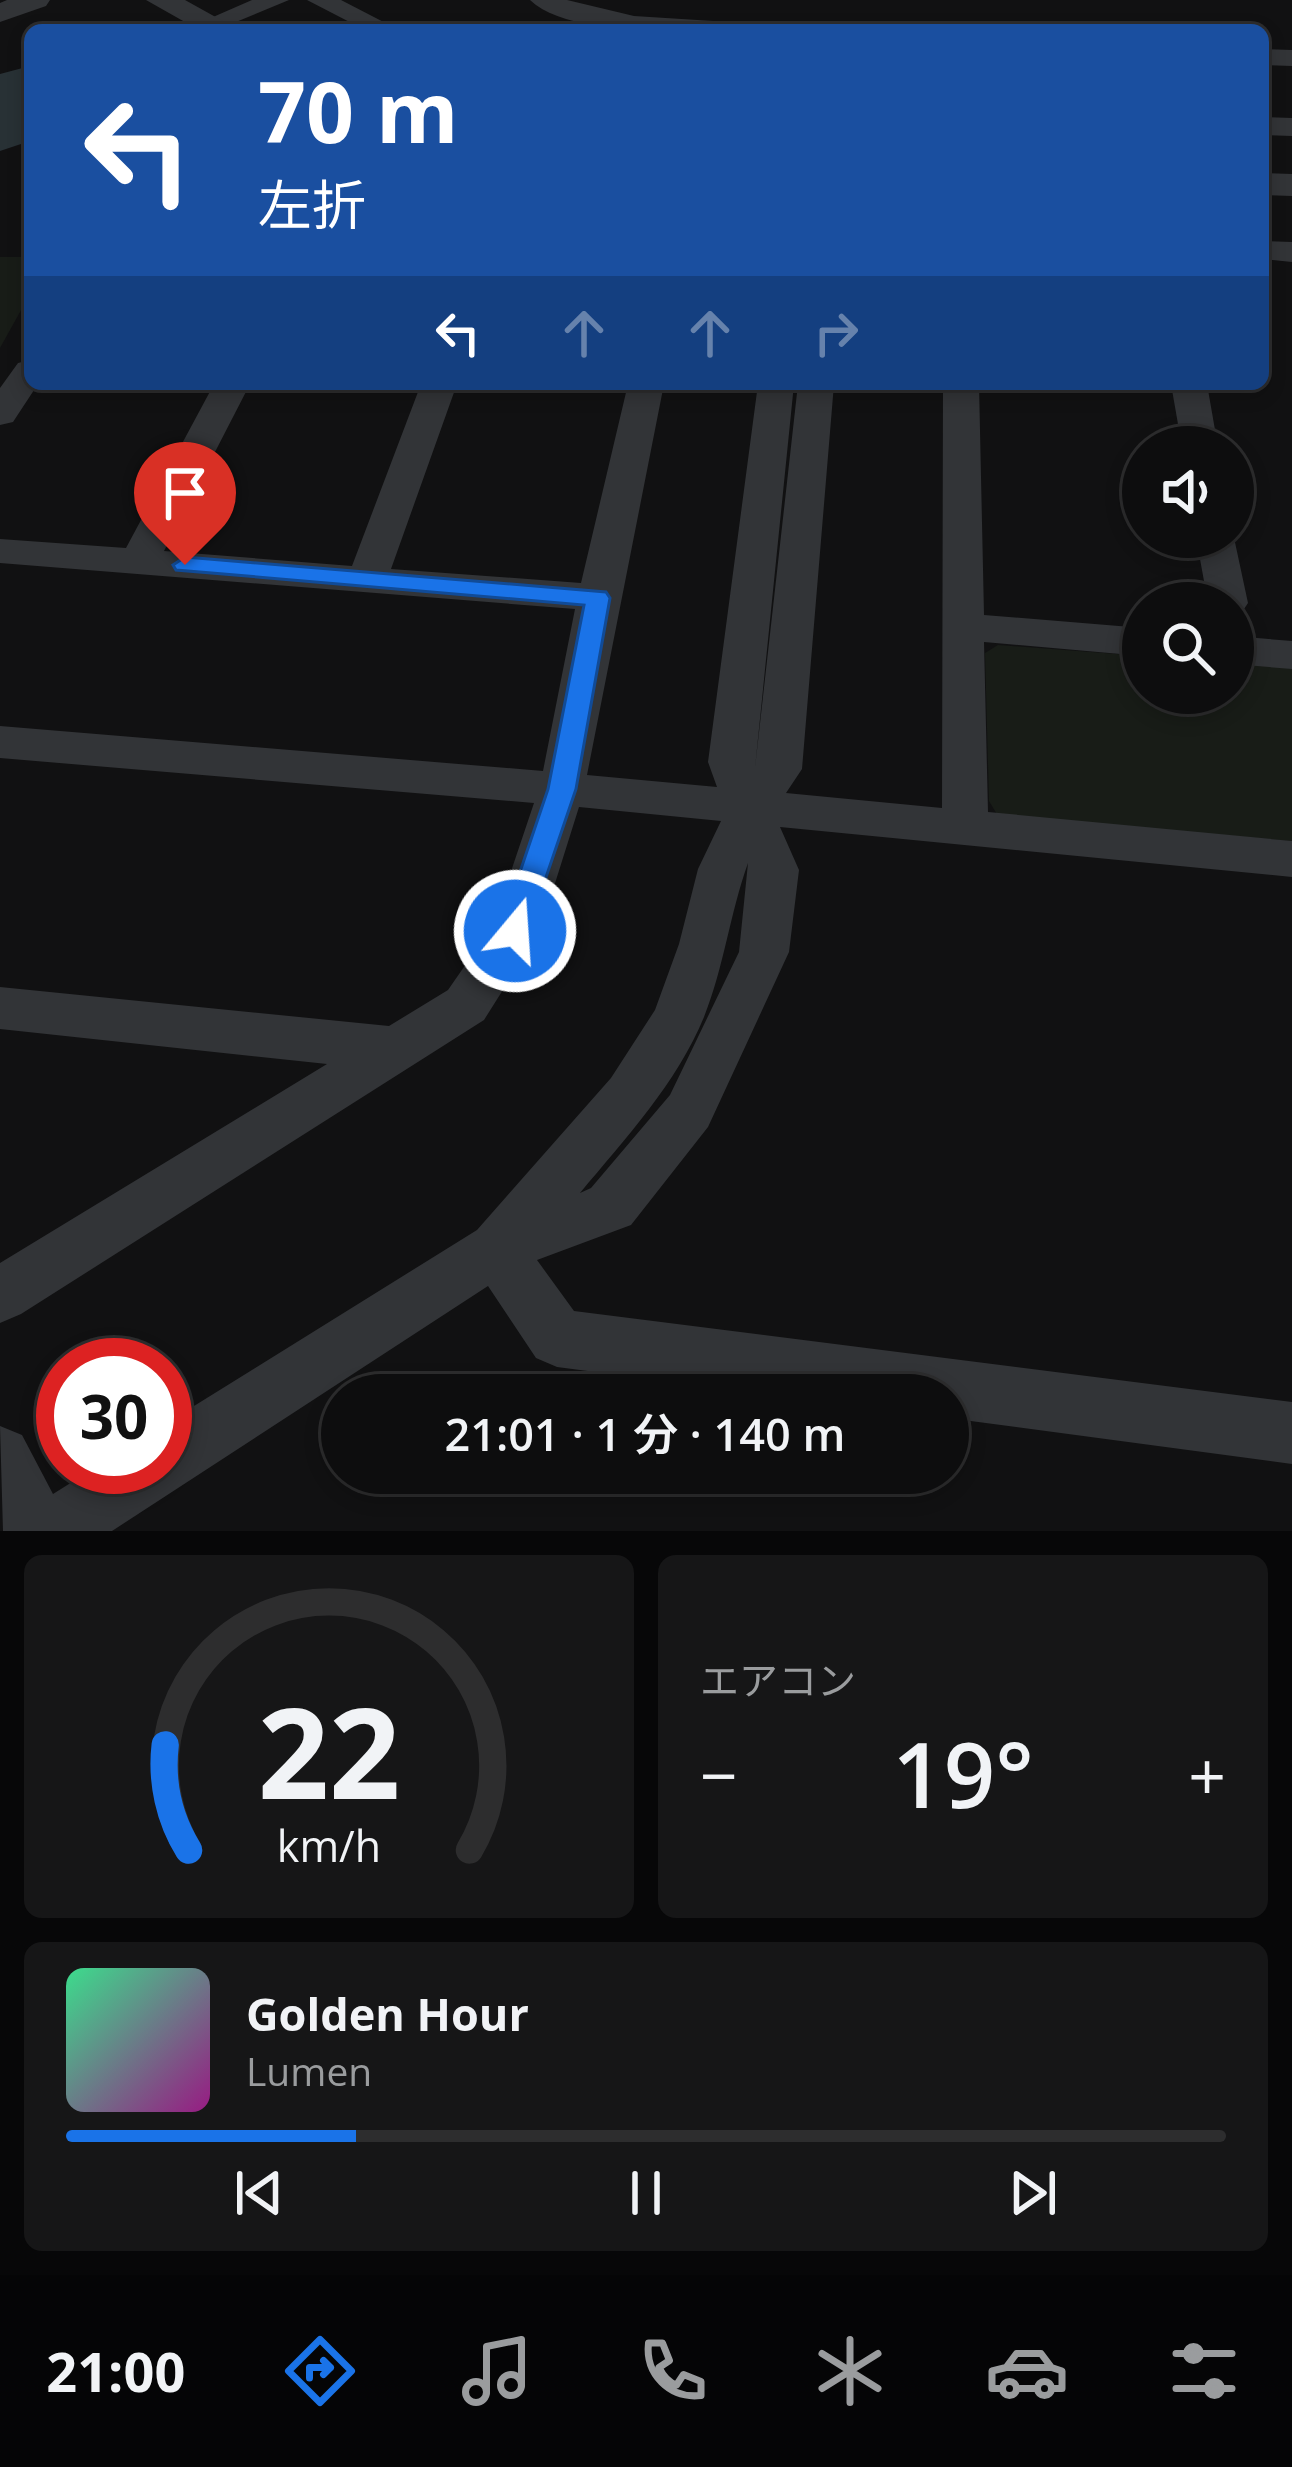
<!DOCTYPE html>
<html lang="ja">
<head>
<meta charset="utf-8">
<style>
	body { margin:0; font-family:"Open Sans","Noto Sans JP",sans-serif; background:#161617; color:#f1f3f6; height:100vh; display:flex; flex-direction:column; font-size:45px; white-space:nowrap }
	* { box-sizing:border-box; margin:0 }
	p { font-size:39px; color:#9a9c9e }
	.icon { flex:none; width:66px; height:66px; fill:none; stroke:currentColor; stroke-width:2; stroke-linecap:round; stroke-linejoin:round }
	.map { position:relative; height:1531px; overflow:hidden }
	.panel { display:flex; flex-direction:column; gap:24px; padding:24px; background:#070708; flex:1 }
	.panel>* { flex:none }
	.banner { position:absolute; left:24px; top:24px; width:1245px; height:366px; border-radius:18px; box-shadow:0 6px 18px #0003,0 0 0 3px #2d2d2e; background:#1a4fa0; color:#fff; overflow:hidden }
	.controls { position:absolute; left:1122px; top:426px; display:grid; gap:24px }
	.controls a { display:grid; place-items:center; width:132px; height:132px; border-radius:50%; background:#0d0d0e; box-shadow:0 6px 18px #0003,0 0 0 3px #2d2d2e; font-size:60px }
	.speed { position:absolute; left:36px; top:1338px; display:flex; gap:24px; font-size:60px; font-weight:700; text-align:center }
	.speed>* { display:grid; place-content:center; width:156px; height:156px; border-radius:50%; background:#0d0d0e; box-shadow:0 6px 18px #0003,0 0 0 3px #2d2d2e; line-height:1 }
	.speed .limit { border:18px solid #d22; background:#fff; color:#111 }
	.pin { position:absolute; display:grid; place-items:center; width:102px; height:102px; color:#fff; margin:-123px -51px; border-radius:50% 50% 50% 0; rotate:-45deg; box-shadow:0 0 12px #0007 }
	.pin .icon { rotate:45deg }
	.me { position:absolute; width:132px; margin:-66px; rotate:18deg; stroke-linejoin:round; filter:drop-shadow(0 0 9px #0008) }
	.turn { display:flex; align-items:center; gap:42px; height:252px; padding:0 36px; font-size:54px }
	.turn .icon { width:156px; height:156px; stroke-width:2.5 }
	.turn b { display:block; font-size:84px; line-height:102px }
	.lanes { display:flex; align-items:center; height:114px; padding:0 36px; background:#0003; justify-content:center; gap:60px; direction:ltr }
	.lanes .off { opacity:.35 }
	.big { font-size:90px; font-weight:600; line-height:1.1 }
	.panel .widget { flex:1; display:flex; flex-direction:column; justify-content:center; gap:18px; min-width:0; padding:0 42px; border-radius:18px; background:#161617 }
	.panel .dial { align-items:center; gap:0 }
	.dial svg { height:312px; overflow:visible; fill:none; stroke:#2d2d2e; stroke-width:7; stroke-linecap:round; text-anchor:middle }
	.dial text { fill:#f1f3f6; stroke:none }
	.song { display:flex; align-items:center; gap:36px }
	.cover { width:144px; height:144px; border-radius:18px; background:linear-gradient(135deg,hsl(150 70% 55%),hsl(310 70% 35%)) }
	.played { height:12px; border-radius:6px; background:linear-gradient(90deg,#1a73e8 25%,#2d2d2e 25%) }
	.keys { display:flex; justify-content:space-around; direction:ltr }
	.heat { display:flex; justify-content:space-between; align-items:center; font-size:66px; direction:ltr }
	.panel .tiles { flex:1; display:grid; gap:24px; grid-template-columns:1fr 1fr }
	.widget:last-child { grid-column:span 2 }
	.trip { position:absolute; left:321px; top:1374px; width:648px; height:120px; border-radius:60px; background:#0d0d0e; box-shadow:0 6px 18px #0003,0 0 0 3px #2d2d2e; font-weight:600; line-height:120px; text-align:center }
	.tab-bar { display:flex; height:192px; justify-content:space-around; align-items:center; background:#050506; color:#9a9c9e }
	.tab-bar .icon { width:84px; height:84px }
	.tab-bar .current { color:#1a73e8 }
	.tab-bar b { font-size:54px; color:#f1f3f6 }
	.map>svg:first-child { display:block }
	.green { fill:#181c17 }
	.water { fill:#283135 }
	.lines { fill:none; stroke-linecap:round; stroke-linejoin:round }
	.minor { fill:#323437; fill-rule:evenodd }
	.tertiary { fill:#323437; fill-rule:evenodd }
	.route { fill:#1a73e8; stroke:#114b97; stroke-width:3 }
</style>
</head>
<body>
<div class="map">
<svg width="1292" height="1531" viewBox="0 0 1292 1531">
	<rect width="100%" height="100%" fill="#111112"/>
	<!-- green -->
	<path class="green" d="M0,257H30V294L0,348Z
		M998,645L1143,656V693H1233V663L1292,668V841L998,816L989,801L985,653Z"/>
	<!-- water -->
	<path class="water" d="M30,66V141L0,151V74Z"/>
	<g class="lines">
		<!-- minor -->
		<path class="minor" d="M252,0H289L219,29H201L197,24Z
			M307,0H341L399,30H365Z
			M530,0H567L634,16L729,22L742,30C690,30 569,38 530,0Z
			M1263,49L1292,50V66L1263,65Z
			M1263,117L1292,118V136L1263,135Z
			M1263,241L1292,242V262L1263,259Z
			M30,360V384H38L13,422L0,425V388L18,363Z
			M214,384H250L164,551L352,566L421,384H457L391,569L581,583L628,384H664L587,775L717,787L708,762L758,384H794L755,768L798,384H834L802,769L786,793L942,808L943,384H979L984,615L1143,628V656L984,642L988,812L1292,841V877L780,827L799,870L789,952L708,1127L631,1225L537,1260L574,1311L1292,1402V1464L948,1418V1395H771L557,1367L536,1358L488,1286L112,1531H3L0,1426L22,1435L53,1494L96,1467H165V1424L477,1230L611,1078L655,1010L679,944L698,869L721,821L579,807L540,931L484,1020L21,1314L0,1323V1263L327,1064L0,1029V987L389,1026L448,990L493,925L534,803L0,758V726L543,771L575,609L0,563V539L126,548ZM748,863L739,952L670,1095L591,1188L580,1193C625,1139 677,1083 704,1017C724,967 730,913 748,863Z
			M1171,384H1207L1218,447H1182Z
			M1233,533L1248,603L1242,612L1233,615V603H1208L1196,537H1233Z
			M1233,636L1292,641V669L1233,664Z"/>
		<!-- tertiary -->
		<path class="tertiary" d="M7,0H50L46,6L0,22V3Z
			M146,0H185L239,30H199Z
			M1263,173L1292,174V196L1263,195Z"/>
	</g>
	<!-- route -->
	<path class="route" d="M185,557L606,592L610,598L576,789L525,939H504L500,931L548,789L584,605L176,570L173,565Z"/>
</svg>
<div class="controls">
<a><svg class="icon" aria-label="sound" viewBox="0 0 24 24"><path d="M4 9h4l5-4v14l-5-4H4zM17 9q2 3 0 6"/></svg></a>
<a><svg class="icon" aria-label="search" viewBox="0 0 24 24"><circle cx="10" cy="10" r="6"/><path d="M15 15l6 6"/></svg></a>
</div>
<div class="speed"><div class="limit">30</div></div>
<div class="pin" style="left:185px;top:565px;background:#d93025"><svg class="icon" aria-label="arrive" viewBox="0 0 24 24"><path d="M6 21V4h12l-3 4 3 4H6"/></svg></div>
<svg class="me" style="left:515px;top:931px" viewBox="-20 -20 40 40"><circle r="17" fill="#1a73e8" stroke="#fff" stroke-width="3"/><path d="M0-11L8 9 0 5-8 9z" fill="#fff"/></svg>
<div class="trip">21:01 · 1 分 · 140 m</div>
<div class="banner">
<div class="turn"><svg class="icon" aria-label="left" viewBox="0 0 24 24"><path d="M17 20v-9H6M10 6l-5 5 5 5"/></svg><div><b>70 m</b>左折</div></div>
<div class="lanes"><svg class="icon" aria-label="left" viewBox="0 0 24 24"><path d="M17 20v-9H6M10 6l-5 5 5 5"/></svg><svg class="icon off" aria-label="ahead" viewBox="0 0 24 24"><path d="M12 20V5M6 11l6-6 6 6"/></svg><svg class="icon off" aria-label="ahead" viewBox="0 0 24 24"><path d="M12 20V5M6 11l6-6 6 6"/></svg><svg class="icon off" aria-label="right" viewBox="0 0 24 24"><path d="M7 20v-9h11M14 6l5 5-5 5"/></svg></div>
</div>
</div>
<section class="panel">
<div class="tiles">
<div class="widget dial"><svg viewBox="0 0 100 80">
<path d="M14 69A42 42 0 1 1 86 69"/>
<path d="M14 69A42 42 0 0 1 8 42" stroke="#1a73e8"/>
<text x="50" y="56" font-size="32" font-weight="700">22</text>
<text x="50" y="72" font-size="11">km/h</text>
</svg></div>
<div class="widget"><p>エアコン</p>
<div class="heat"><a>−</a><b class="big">19°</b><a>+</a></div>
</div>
<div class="widget">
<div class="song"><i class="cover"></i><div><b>Golden Hour</b><p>Lumen</p></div></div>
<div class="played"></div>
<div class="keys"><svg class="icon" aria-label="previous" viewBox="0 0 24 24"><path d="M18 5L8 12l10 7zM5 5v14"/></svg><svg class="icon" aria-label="pause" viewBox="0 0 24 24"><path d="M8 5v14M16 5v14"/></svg><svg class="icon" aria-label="next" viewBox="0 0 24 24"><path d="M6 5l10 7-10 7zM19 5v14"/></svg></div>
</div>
</div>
</section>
<nav class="tab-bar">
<b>21:00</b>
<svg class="icon current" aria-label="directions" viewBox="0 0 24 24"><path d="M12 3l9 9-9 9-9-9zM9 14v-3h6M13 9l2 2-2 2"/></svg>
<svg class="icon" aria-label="music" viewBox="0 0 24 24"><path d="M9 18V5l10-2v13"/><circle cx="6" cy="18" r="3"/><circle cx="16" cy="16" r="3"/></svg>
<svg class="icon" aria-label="phone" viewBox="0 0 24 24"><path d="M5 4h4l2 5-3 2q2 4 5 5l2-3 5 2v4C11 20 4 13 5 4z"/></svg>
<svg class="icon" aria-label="climate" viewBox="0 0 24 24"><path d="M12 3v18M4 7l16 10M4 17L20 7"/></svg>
<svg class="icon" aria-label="car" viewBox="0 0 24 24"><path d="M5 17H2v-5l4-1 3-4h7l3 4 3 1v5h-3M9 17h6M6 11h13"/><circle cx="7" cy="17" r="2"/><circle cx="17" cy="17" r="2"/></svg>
<svg class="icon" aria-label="filters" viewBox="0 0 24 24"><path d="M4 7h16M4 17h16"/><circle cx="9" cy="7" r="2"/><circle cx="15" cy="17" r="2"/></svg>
</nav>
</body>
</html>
